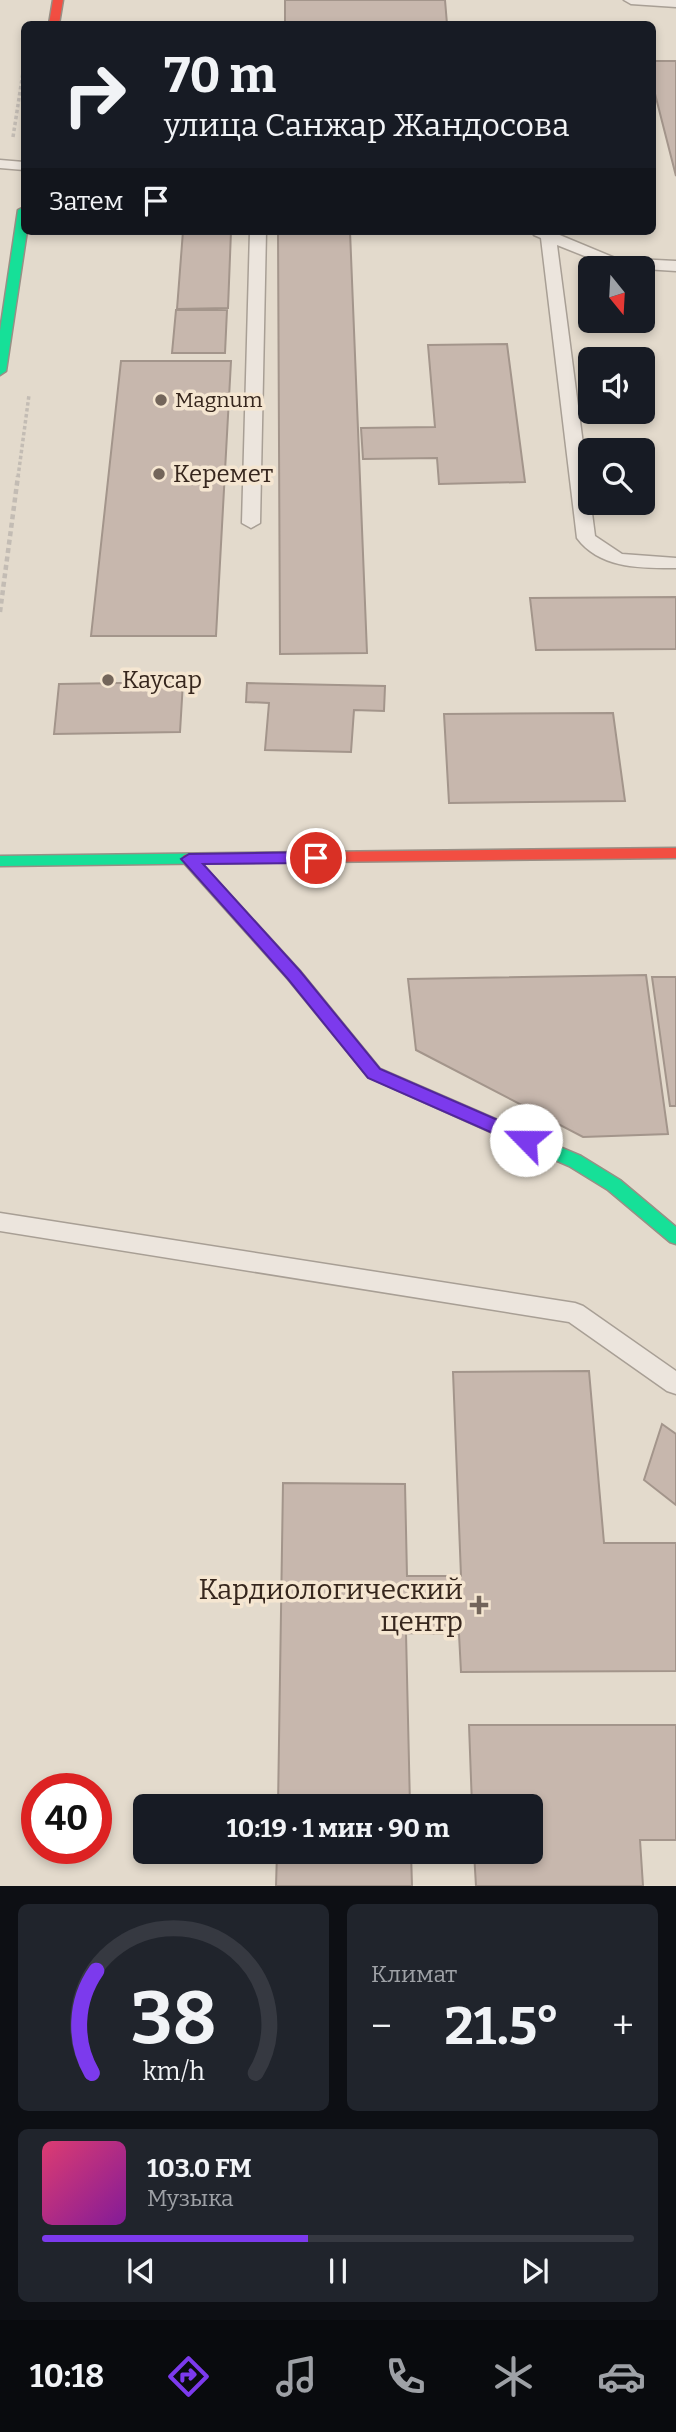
<!DOCTYPE html>
<html lang="ru">
<head>
<meta charset="utf-8">
<style>
	body { margin:0; font-family:Bitter,serif; background:#20242c; color:#f1f3f6; height:100vh; display:flex; flex-direction:column; font-size:26px; white-space:nowrap }
	* { box-sizing:border-box; margin:0 }
	p { font-size:23px; color:#9ea1a6 }
	.icon { flex:none; width:38px; height:38px; fill:none; stroke:currentColor; stroke-width:2; stroke-linecap:round; stroke-linejoin:round }
	.map { position:relative; height:1886px; overflow:hidden }
	.side { display:flex; flex-direction:column; gap:18px; padding:18px; background:#0d0f14; flex:1 }
	.side>* { flex:none }
	.hud { position:absolute; left:21px; top:21px; width:635px; height:214px; border-radius:10px; box-shadow:0 4px 10px #0003; background:#171b24; color:#f1f3f6; overflow:hidden }
	.needle { width:46px; rotate:162deg }
	.tools { position:absolute; left:578px; top:256px; display:grid; gap:14px }
	.tools a { display:grid; place-items:center; width:77px; height:77px; border-radius:10px; background:#171b24; box-shadow:0 4px 10px #0003; font-size:35px }
	.speed { position:absolute; left:21px; top:1773px; display:flex; gap:14px; font-size:35px; font-weight:700; text-align:center }
	.speed>* { display:grid; place-content:center; width:91px; height:91px; border-radius:50%; background:#171b24; box-shadow:0 4px 10px #0003; line-height:1 }
	.speed .limit { border:10px solid #d22; background:#fff; color:#111 }
	.pin { position:absolute; display:grid; place-items:center; width:60px; height:60px; color:#fff; margin:-30px; border:4px solid #fff; border-radius:50%; box-shadow:0 2px 7px #0007 }
	.me { position:absolute; width:77px; margin:-38px; rotate:293deg; stroke-linejoin:round; filter:drop-shadow(0 0 5px #0008) }
	.turn { display:flex; align-items:center; gap:24px; height:147px; padding:0 28px; font-size:32px }
	.turn .icon { width:91px; height:91px; stroke-width:2.5 }
	.turn b { display:block; font-size:49px; line-height:60px }
	.then { display:flex; align-items:center; height:66px; padding:0 28px; background:#0003; gap:14px; font-size:26px }
	.big { font-size:52px; font-weight:700; line-height:1.1 }
	.side .widget { flex:1; display:flex; flex-direction:column; justify-content:center; gap:10px; min-width:0; padding:0 24px; border-radius:10px; background:#20242c }
	.side .dial { align-items:center; gap:0 }
	.dial svg { height:182px; overflow:visible; fill:none; stroke:#363941; stroke-width:7; stroke-linecap:round; text-anchor:middle }
	.dial text { fill:#f1f3f6; stroke:none }
	.song { display:flex; align-items:center; gap:21px }
	.cover { width:84px; height:84px; border-radius:10px; background:linear-gradient(135deg,hsl(340 70% 55%),hsl(290 70% 35%)) }
	.played { height:7px; border-radius:4px; background:linear-gradient(90deg,#7c3aed 45%,#363941 45%) }
	.keys { display:flex; justify-content:space-around; direction:ltr }
	.heat { display:flex; justify-content:space-between; align-items:center; font-size:38px; direction:ltr }
	.side .tiles { flex:1; display:grid; gap:18px; grid-template-columns:1fr 1fr }
	.widget:last-child { grid-column:span 2 }
	.trip { position:absolute; left:133px; top:1794px; width:410px; height:70px; border-radius:10px; background:#171b24; box-shadow:0 4px 10px #0003; font-weight:700; line-height:70px; text-align:center }
	.tabs { display:flex; height:112px; justify-content:space-around; align-items:center; background:#090b0e; color:#9ea1a6 }
	.tabs .icon { width:49px; height:49px }
	.tabs .current { color:#7c3aed }
	.tabs b { font-size:32px; color:#f1f3f6 }
	.map>svg:first-child { display:block }
	.building { fill:#c7b7ad; stroke:#a3958b; stroke-width:2 }
	.lines { fill:none; stroke-linecap:round; stroke-linejoin:round }
	.lane-casing { stroke:#a89f95; stroke-width:3 }
	.fast-casing { stroke:#988f85; stroke-width:3 }
	.jam-casing { stroke:#988f85; stroke-width:3 }
	.path-far1 { stroke:#c3bcb4; stroke-width:3.5; stroke-dasharray:3.5 2.5; stroke-linecap:butt }
	.path { stroke:#c3bcb4; stroke-width:4.5; stroke-dasharray:5 3.5; stroke-linecap:butt }
	.lane { fill:#ece5dd; fill-rule:evenodd }
	.fast { fill:#16e098; fill-rule:evenodd }
	.jam { fill:#f24e42; fill-rule:evenodd }
	.route { fill:#7c3aed; stroke:#51269a; stroke-width:2 }
	.poi-dot { fill:#73655a; stroke:#f5e6d1; stroke-width:2.5 }
	.labels { text-anchor:middle; dominant-baseline:central; stroke-width:7; stroke-linejoin:round; paint-order:stroke }
	.far-poi-label { font-size:21px; fill:#36261d; stroke:#f5e6d1; text-anchor:start }
	.poi-label { font-size:24px; fill:#36261d; stroke:#f5e6d1; text-anchor:start }
	.near-poi-label { font-size:28px; fill:#36261d; stroke:#f5e6d1; text-anchor:end }
</style>
</head>
<body>
<div class="map">
<svg width="676" height="1886" viewBox="0 0 676 1886">
	<rect width="100%" height="100%" fill="#e3dacc"/>
	<!-- building -->
	<path class="building" d="M285,0H445L447,24H285Z
		M653,61H676V176L653,86Z
		M183,231H231L228,308L177,309Z
		M278,231H350L367,653L280,654Z
		M176,310H227L225,353H172Z
		M507,344L525,482L439,484L437,458L363,459L361,428L435,427L428,345Z
		M121,361H231L216,636H91Z
		M676,597V649L536,650L530,598Z
		M183,682L180,732L54,734L59,684Z
		M247,683L385,686L384,711L354,710L351,752L265,750L269,703L246,702Z
		M613,713L625,801L449,803L444,714Z
		M646,975L668,1134L583,1137L416,1050L408,979Z
		M652,977H676V1106H670Z
		M589,1371L604,1543H676V1671L461,1672L459,1634L406,1633L410,1806H278L283,1483L405,1484L407,1576H461L453,1372Z
		M662,1424L676,1434V1505L644,1480Z
		M469,1725H676V1840H640L643,1886H476L474,1852H530V1806H472Z
		M277,1852H411L412,1886H276Z"/>
	<g class="lines">
		<defs>
			<path id="lane" d="M624,0H676V7L631,4Z
				M0,160L24,162V170L0,168Z
				M250,231H266L260,523L251,528L242,523Z
				M532,231H550L615,258L676,261V271L612,267L557,245L595,536L622,554L676,558V568C641,568 600,569 577,538L541,238L534,235Z
				M0,1213L575,1303L583,1306L676,1371V1394L667,1391L569,1322L0,1231Z"/>
			<path id="fast" d="M24,207V231H27L6,371L0,375V331L18,210Z
				M316,852L324,857L316,862L0,866V856Z
				M503,1123L581,1156L620,1180L676,1227V1244L670,1242L608,1190L569,1166L497,1135L495,1130L497,1125Z"/>
			<path id="jam" d="M53,0H63L59,24H49Z
				M676,848V858L316,862L308,857L316,852Z
				M189,854L194,855L300,971L380,1069L509,1125L511,1130L509,1135H497L368,1077L288,979L184,863L181,859L184,855Z"/>
		</defs>
		<!-- lane casing -->
		<use href="#lane" class="lane-casing"/>
		<!-- fast casing -->
		<use href="#fast" class="fast-casing"/>
		<!-- jam casing -->
		<use href="#jam" class="jam-casing"/>
		<!-- path-far1 -->
		<path class="path-far1" d="M13,137L24,66
			M18,477L29,395"/>
		<!-- path -->
		<path class="path" d="M0,612L18,476"/>
		<!-- lane -->
		<use href="#lane" class="lane"/>
		<!-- fast -->
		<use href="#fast" class="fast"/>
		<!-- jam -->
		<use href="#jam" class="jam"/>
	</g>
	<!-- route -->
	<path class="route" d="M316,852L324,858L316,863L203,864L300,971L380,1069L532,1135L535,1140L532,1145H520L368,1078L288,979L181,859L189,854Z"/>
	<!-- markers -->
	<g class="poi-dot">
		<circle cx="161" cy="400" r="7"/>
		<circle cx="159" cy="474" r="7"/>
		<circle cx="108" cy="680" r="7"/>
		<path d="M475.5 1594.5h7v7h7v7h-7v7h-7v-7h-7v-7h7z"/>
	</g>
	<g class="labels">
		<!-- far-poi labels -->
		<g class="far-poi-label">
			<text x="175" y="400">Magnum</text>
		</g>
		<!-- poi labels -->
		<g class="poi-label">
			<text x="173" y="474">Керемет</text>
			<text x="122" y="680">Каусар</text>
		</g>
		<!-- near-poi labels -->
		<g class="near-poi-label">
			<text x="463" y="1589">Кардиологический<tspan x="463" dy="32">центр</tspan></text>
		</g>
	</g>
</svg>
<div class="tools">
<a><svg class="needle" viewBox="-14 -14 28 28"><path d="M0-13l5 13h-10z" fill="#e53935"/><path d="M0 13l5-13h-10z" fill="#9ea1a6"/></svg></a>
<a><svg class="icon" aria-label="sound" viewBox="0 0 24 24"><path d="M4 9h4l5-4v14l-5-4H4zM17 9q2 3 0 6"/></svg></a>
<a><svg class="icon" aria-label="search" viewBox="0 0 24 24"><circle cx="10" cy="10" r="6"/><path d="M15 15l6 6"/></svg></a>
</div>
<div class="speed"><div class="limit">40</div></div>
<div class="pin" style="left:316px;top:858px;background:#d93025"><svg class="icon" aria-label="arrive" viewBox="0 0 24 24"><path d="M6 21V4h12l-3 4 3 4H6"/></svg></div>
<svg class="me" style="left:526px;top:1140px" viewBox="-20 -20 40 40"><circle r="19" fill="#fff"/><path d="M0-13L10 11 0 6-10 11z" fill="#7c3aed"/></svg>
<div class="trip">10:19 · 1 мин · 90 m</div>
<div class="hud">
<div class="turn"><svg class="icon" aria-label="right" viewBox="0 0 24 24"><path d="M7 20v-9h11M14 6l5 5-5 5"/></svg><div><b>70 m</b>улица Санжар Жандосова</div></div>
<div class="then">Затем<svg class="icon" aria-label="arrive" viewBox="0 0 24 24"><path d="M6 21V4h12l-3 4 3 4H6"/></svg></div>
</div>
</div>
<section class="side">
<div class="tiles">
<div class="widget dial"><svg viewBox="0 0 100 80">
<path d="M14 69A42 42 0 1 1 86 69"/>
<path d="M14 69A42 42 0 0 1 16 24" stroke="#7c3aed"/>
<text x="50" y="56" font-size="32" font-weight="700">38</text>
<text x="50" y="72" font-size="11">km/h</text>
</svg></div>
<div class="widget"><p>Климат</p>
<div class="heat"><a>−</a><b class="big">21.5°</b><a>+</a></div>
</div>
<div class="widget">
<div class="song"><i class="cover"></i><div><b>103.0 FM</b><p>Музыка</p></div></div>
<div class="played"></div>
<div class="keys"><svg class="icon" aria-label="previous" viewBox="0 0 24 24"><path d="M18 5L8 12l10 7zM5 5v14"/></svg><svg class="icon" aria-label="pause" viewBox="0 0 24 24"><path d="M8 5v14M16 5v14"/></svg><svg class="icon" aria-label="next" viewBox="0 0 24 24"><path d="M6 5l10 7-10 7zM19 5v14"/></svg></div>
</div>
</div>
</section>
<nav class="tabs">
<b>10:18</b>
<svg class="icon current" aria-label="directions" viewBox="0 0 24 24"><path d="M12 3l9 9-9 9-9-9zM9 14v-3h6M13 9l2 2-2 2"/></svg>
<svg class="icon" aria-label="music" viewBox="0 0 24 24"><path d="M9 18V5l10-2v13"/><circle cx="6" cy="18" r="3"/><circle cx="16" cy="16" r="3"/></svg>
<svg class="icon" aria-label="phone" viewBox="0 0 24 24"><path d="M5 4h4l2 5-3 2q2 4 5 5l2-3 5 2v4C11 20 4 13 5 4z"/></svg>
<svg class="icon" aria-label="climate" viewBox="0 0 24 24"><path d="M12 3v18M4 7l16 10M4 17L20 7"/></svg>
<svg class="icon" aria-label="car" viewBox="0 0 24 24"><path d="M5 17H2v-5l4-1 3-4h7l3 4 3 1v5h-3M9 17h6M6 11h13"/><circle cx="7" cy="17" r="2"/><circle cx="17" cy="17" r="2"/></svg>
</nav>
</body>
</html>
